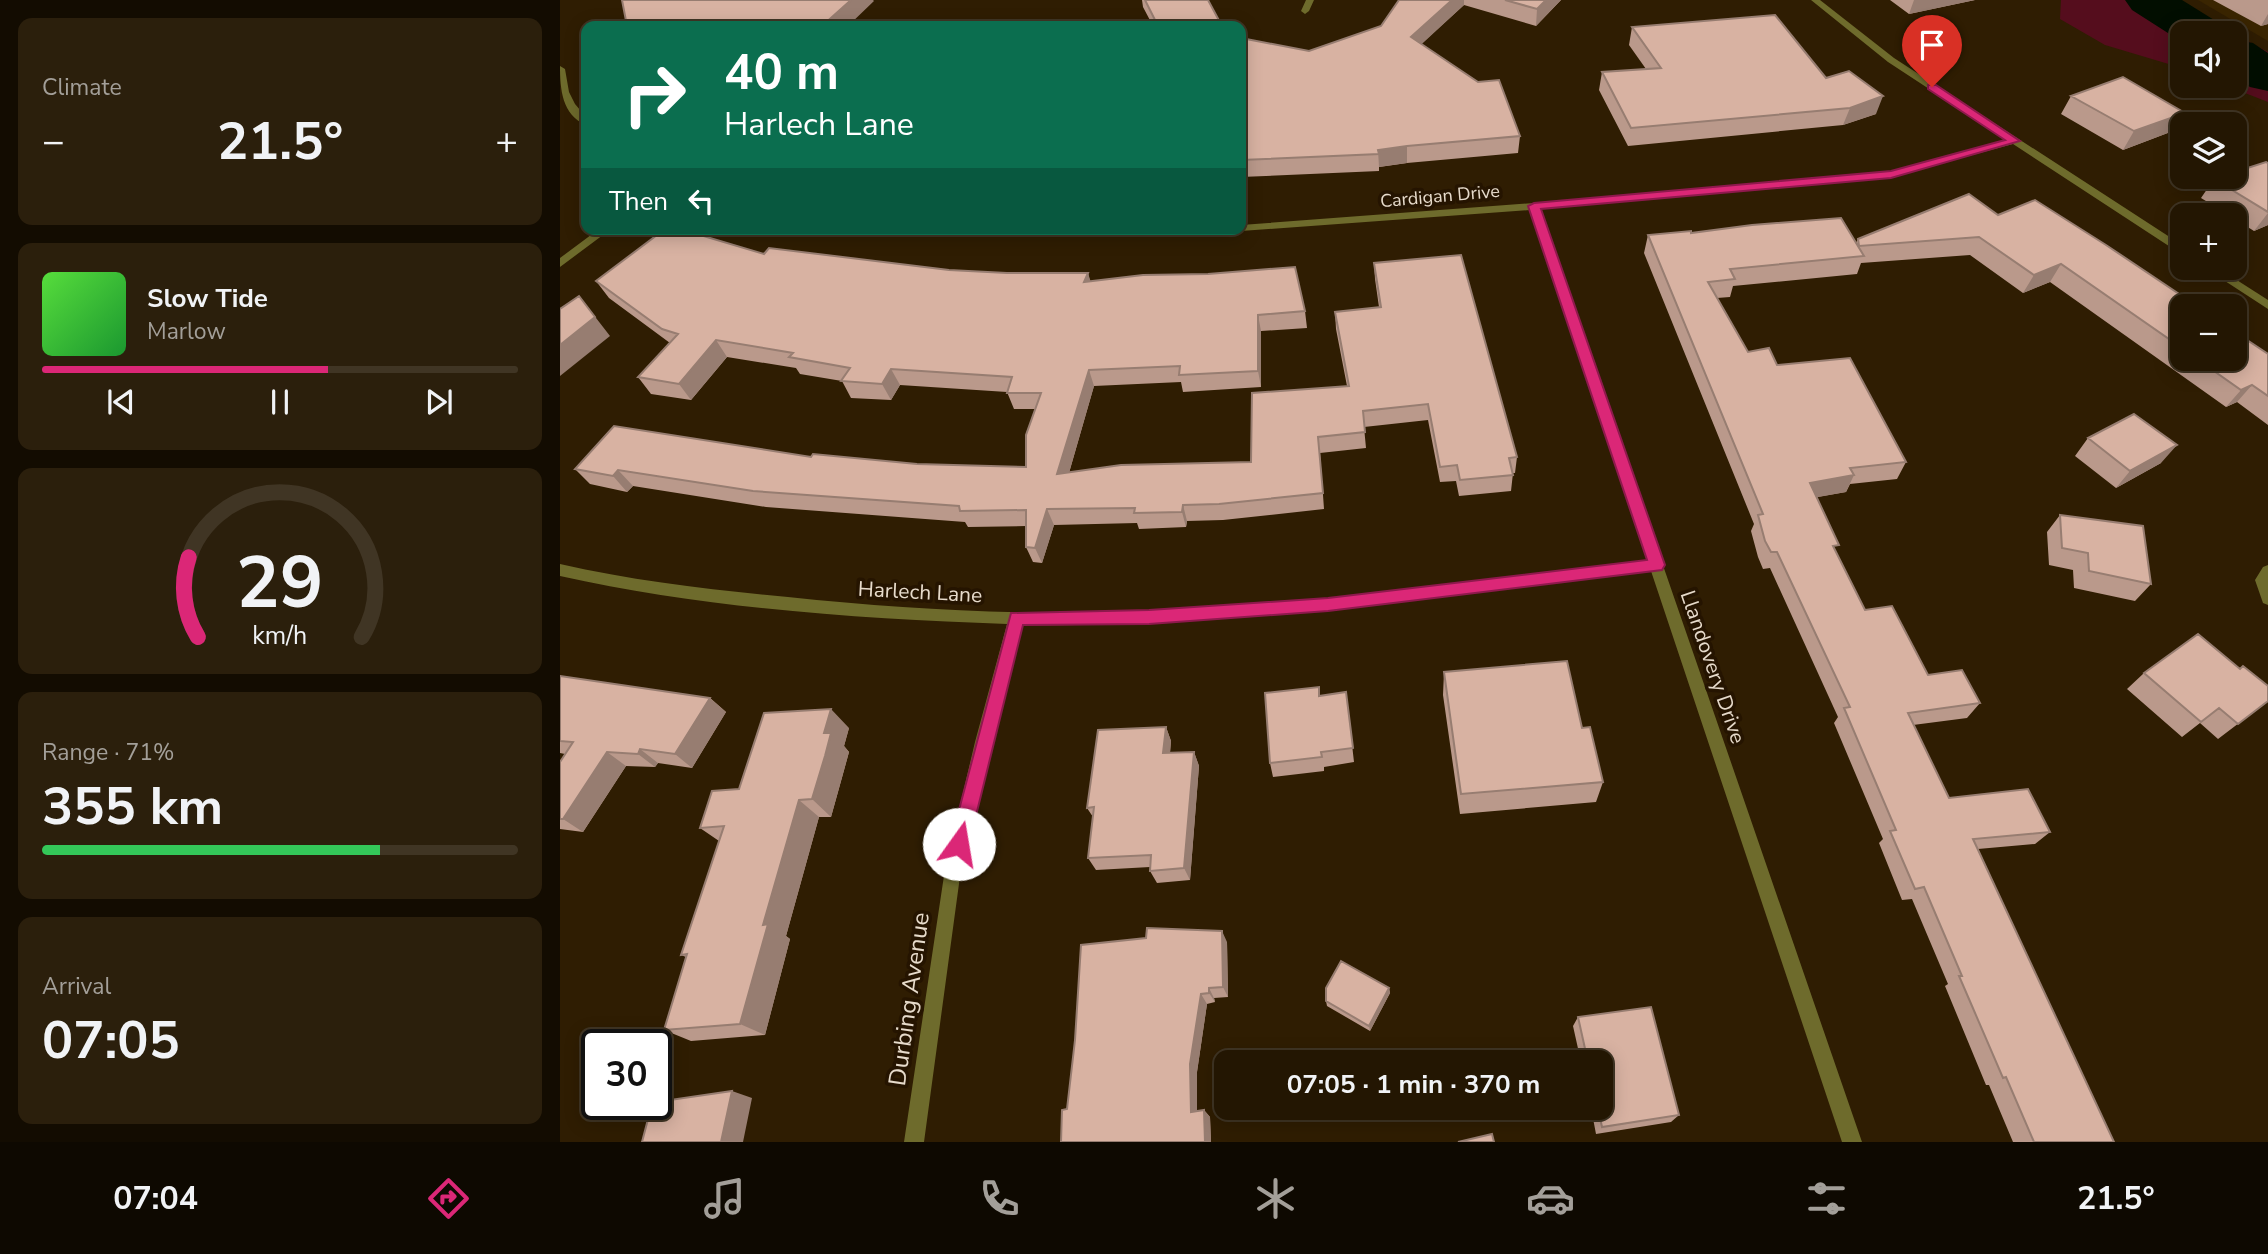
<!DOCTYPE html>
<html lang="en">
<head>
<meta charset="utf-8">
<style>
	body { margin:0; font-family:"Nunito Sans",sans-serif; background:#2b1f0c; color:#f1f3f6; height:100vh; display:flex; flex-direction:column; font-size:26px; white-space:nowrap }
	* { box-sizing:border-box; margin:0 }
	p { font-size:23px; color:#a39f99 }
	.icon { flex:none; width:38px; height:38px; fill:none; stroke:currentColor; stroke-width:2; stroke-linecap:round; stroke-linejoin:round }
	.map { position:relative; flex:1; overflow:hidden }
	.sheet { display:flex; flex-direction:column; gap:18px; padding:18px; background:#130c01; width:560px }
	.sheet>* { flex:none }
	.top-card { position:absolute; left:21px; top:21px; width:665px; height:214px; border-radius:14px; box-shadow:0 4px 18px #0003,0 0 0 2px #403524; background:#0b6e4f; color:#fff; overflow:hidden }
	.buttons { position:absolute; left:1610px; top:21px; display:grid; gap:14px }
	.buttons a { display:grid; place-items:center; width:77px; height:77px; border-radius:14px; background:#231602; box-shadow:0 4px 18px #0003,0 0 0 2px #403524; font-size:35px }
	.speed { position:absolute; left:21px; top:1029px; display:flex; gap:14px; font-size:35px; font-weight:700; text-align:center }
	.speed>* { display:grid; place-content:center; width:91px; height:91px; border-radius:50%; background:#231602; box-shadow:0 4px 18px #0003,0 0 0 2px #403524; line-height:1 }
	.speed .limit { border:4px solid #111; border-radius:10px; background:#fff; color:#111 }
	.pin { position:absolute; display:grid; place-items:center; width:60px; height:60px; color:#fff; margin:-72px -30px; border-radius:50% 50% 50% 0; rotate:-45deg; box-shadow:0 0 7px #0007 }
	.pin .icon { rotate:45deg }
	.me { position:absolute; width:77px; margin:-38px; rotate:13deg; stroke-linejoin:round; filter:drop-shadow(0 0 5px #0008) }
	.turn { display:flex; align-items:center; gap:24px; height:147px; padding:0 28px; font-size:32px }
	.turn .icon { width:91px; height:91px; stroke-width:2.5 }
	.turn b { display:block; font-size:49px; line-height:60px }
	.then { display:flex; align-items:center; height:66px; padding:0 28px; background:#0003; gap:14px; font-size:26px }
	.big { font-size:52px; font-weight:700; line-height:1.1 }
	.sheet .widget { flex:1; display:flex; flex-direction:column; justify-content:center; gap:10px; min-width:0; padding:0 24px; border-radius:14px; background:#2b1f0c }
	.sheet .dial { align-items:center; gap:0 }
	.dial svg { height:182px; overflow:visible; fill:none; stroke:#403524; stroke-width:7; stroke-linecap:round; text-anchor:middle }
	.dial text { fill:#f1f3f6; stroke:none }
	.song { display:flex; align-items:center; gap:21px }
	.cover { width:84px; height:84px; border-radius:10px; background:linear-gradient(135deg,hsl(110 70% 55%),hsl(130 70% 35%)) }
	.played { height:7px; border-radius:4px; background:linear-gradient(90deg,#db2777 60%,#403524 60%) }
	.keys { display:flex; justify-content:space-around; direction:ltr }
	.heat { display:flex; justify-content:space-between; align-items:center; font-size:38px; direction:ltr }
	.charge { height:10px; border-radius:5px; background:linear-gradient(90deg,#34c759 71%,#403524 0) }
	.trip { position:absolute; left:654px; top:1050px; width:399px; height:70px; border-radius:14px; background:#231602; box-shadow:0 4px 18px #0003,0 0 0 2px #403524; font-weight:700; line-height:70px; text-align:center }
	.menu { display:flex; height:112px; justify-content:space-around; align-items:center; background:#0e0901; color:#a39f99 }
	.menu .icon { width:49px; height:49px }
	.menu .on { color:#db2777 }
	.menu b { font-size:32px; color:#f1f3f6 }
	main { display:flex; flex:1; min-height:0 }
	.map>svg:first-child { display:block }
	.built { fill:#3a2501 }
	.green { fill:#550d1d }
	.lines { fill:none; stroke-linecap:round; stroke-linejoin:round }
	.river { fill:#020e00; fill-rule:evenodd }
	.street { fill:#6e6b2c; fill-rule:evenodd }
	.wall { fill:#ba998b }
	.shaded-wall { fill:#977d71 }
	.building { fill:#d8b2a2; stroke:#977d71; stroke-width:2 }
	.route { fill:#db2777; stroke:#8e194d; stroke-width:2 }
	.labels { text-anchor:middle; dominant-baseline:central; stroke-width:7; stroke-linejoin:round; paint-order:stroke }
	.far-street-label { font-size:18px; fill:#e7dbcb; stroke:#251400 }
	.street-label { font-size:21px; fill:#e7dbcb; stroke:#251400 }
	.near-street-label { font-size:24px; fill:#e7dbcb; stroke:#251400 }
</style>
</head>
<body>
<main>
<section class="sheet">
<div class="widget"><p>Climate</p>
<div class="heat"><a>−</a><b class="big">21.5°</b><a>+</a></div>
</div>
<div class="widget">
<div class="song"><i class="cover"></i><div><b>Slow Tide</b><p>Marlow</p></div></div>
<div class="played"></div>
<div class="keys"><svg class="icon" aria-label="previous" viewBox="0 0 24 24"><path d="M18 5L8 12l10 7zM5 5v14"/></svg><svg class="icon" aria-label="pause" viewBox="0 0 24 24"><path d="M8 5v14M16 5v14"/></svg><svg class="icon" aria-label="next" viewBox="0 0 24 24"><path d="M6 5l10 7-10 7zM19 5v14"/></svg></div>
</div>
<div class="widget dial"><svg viewBox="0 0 100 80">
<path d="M14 69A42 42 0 1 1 86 69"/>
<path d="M14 69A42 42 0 0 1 10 34" stroke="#db2777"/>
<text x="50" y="56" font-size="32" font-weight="700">29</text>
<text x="50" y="72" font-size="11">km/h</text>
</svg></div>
<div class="widget"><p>Range · 71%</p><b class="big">355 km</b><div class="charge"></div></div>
<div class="widget"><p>Arrival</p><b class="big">07:05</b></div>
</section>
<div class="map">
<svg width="1708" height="1142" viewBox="0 0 1708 1142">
	<rect width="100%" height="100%" fill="#2f1d02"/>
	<!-- built -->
	<path class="built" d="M1638,0H1708V41Z"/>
	<!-- green -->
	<path class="green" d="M1501,0H1611L1673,33H1622V68L1545,45L1500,19Z
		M1675,34L1708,52V102L1667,86H1675Z"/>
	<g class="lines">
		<!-- river -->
		<path class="river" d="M1565,0H1622L1659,23L1666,33H1622V42L1572,10Z
			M1675,39L1693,43L1708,53V91L1690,87L1675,76Z"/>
		<!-- street -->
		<path class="street" d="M746,0H754L749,11L745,14L741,11Z
			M1251,0H1260L1334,58L1622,245V253L1618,252L1453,144L1331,177L980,209L1302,1142H1282L1091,571C882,597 673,628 462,625L431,742L401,869L364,1142H344L385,869L415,742L447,624C300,619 143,608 0,576V564C75,581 152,590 228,597C332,608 436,614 541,613C724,610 906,582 1087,561L970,210L681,231L676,229H681V225L974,203L1331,171L1447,140L1328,62Z
			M0,66L5,69L9,92L15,104L26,117V125C2,115 0,89 0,66Z
			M39,229H51L0,267V258Z
			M486,229H648L643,232H491Z
			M1645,268H1658L1708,300V309Z
			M1708,565V605L1703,603L1695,580L1703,567Z"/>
	</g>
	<!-- wall -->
	<path class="wall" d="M582,0H648L662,26H593L583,7Z
		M839,0H1001L976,26L904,5L861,44L960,136L958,153L847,163L819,167V171L681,177V38L749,51L821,26Z
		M1330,0H1415L1349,14Z
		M1653,0H1708V24L1701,26Z
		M1072,27L1266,78L1316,114L1283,125L1068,146L1039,90L1042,72L1086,69L1069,45Z
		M1511,96L1625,113L1613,131L1563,150L1501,114Z
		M1708,163V225L1694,231L1675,219V215H1669L1641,198L1654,179Z
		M1438,215L1622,306V359H1675L1708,354V425L1677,402L1666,407L1490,282L1463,293L1410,255L1301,263L1297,274L1173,286L1170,297L1157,298L1188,352L1217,365L1346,462L1337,479L1290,484L1286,492L1257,497L1275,551L1305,610L1368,675L1420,703L1407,718L1353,725L1389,798L1490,832L1475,844L1418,849L1554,1142H1453L1429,1085H1426L1397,1015L1385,986L1388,984L1352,899L1342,900L1319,843L1323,839L1274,723L1278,717L1210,568L1203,569L1198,557L1191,531L1194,524L1084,253L1088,235L1131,233L1296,243L1298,239Z
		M204,254L389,270L447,273H528L530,282L745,311L747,328L701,331V387L623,392L621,382L534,386L509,473L691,462L787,386L776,329L775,312L819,307L815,279L814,263L957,457L955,473H953L951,491L899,496L896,481L880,482L868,420L804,427L806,448L760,453L764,509L663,520L627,521L626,527L579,529L577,523L494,525L482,563L473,562L466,547V526L408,527L405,522L206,507L73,486L67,492L30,484L15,469L251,457L357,464L466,467L475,409H454L447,392L340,385L331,400L291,398L282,381L240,374L236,368L167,357L131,400L91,394L78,377L110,343L49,298L36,281Z
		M1528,438L1601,463L1556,488L1515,456Z
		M1500,515L1591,584L1575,601L1514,588L1513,570L1489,565L1487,532Z
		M884,672L1022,728L1043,782L1036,802L900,814L883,695Z
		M1584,673L1708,701L1658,739L1640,723L1622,737L1567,689Z
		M0,676L150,698L166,712L132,768L98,763L95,767L66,766L23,832L0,829V762L5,754L0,753Z
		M759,687L760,696L786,692L794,762L764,767V771L713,777L710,763Z
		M606,727L611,741L610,752H634L639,766L630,880L597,883L590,871V867L536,870L528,858L533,817L527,808Z
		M289,728L284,746L289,752L283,774L271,817H259L226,936L230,939L205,1035L131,1041L104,1030L126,957L121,955L159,841L140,828L179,789Z
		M667,942L668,997L654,998L655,1002L647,1004L637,1072V1111L644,1110L650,1117L651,1142H501L507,1109Z
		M829,988L830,993L810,1031L767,1006L766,1001Z
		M1018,1017L1119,1115L1111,1122L1036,1134L1031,1108H1041V1062H1021L1013,1026Z"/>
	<!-- shaded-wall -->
	<path class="shaded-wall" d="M291,0H313L314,1L288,26H262Z
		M892,0H904V5L851,54V37Z
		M986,0H1001L976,26L977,9Z
		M1354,0H1415L1349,14Z
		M1708,14V24L1701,26Z
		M1323,96L1316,114L1283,125L1290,108Z
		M1625,113L1613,131L1563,150L1574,131Z
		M847,146V163L819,167L818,150Z
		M1708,213V225L1694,231Z
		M1501,264L1490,282L1463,293L1474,275Z
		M528,273L533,289L524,282Z
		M19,296L50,336L0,376V345Z
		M698,315L701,331V387L698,371Z
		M156,340L167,357L131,400L119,384Z
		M331,369L340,385L331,400L322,384Z
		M529,370L534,386L504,490L497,474Z
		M1692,385L1677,402L1666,407L1681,390Z
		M1617,445L1601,463L1556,488L1570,471Z
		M58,470L73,486L67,492L53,476Z
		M1294,475L1286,492L1242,500L1250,483Z
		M623,505L627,521L626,527L622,512Z
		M487,509L494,525L482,563L475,548Z
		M150,698L166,712L132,768L115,754Z
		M271,709L289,728L284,746L289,752L271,817L252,799L264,733Z
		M606,727L611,741L609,767L603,753Z
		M80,749L98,763L95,767L78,754Z
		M47,752L66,766L23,832L3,819Z
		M634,752L639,766L630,880L624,868Z
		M239,800L259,817L226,936L230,939L205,1035L180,1024L203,925Z
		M662,931L667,942L668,997L663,987Z
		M649,988L654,998L655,1002L649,993Z
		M829,988L830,993L810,1031L809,1026Z
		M641,994L647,1004L637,1072V1119L631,1112L630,1064Z
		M172,1091L192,1098L183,1142H161Z
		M644,1110L650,1117L651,1142H645Z"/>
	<!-- building -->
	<path class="building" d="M62,0H291L262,26H67Z
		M585,0H648L662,26H598Z
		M839,0H892L851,37L918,82L939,80L960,136L847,146L818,150L819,154L681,160V38L749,51L821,26Z
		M945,0H986L977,9Z
		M1215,15L1266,78L1289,71L1323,96L1290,108L1071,128L1042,72L1101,68L1072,27Z
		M1563,77L1625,113L1574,131L1511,96Z
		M1706,162L1708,163V212L1654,179L1662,177H1675V172Z
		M1409,194L1438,215L1475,200L1546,245L1637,306H1622V348L1501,264L1474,275L1419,237L1299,246L1298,239Z
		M1281,218L1304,256L1170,269L1175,279L1148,282L1188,352L1209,348L1217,365L1290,358L1346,462L1290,468L1294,475L1250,483L1279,545L1273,546L1305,610L1332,606L1368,675L1402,670L1420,703L1348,713L1389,798L1468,789L1490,832L1413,839L1554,1142H1474L1446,1077L1443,1078L1412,1006L1399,976H1402L1364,887L1355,889L1330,831L1336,830L1284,708L1290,707L1217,552H1211L1205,541L1198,515L1203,514L1088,235L1131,231V233L1192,225Z
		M105,229H120L204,254L209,248L389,270L447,273H528L524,282L583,275L648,274L735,267L745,311L698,315V371L619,375L620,366L529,370L497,474L561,465L691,462L692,393L789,386L775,312L821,307L814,263L901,255L957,457L949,458L953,475L900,480L897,465L880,467L868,404L803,411L805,432L758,437L763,493L659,504L623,505L622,512L574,513L575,508L487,509L475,548L466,547V510L400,511L399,506L193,491L58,470L53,476L15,469L54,426L251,457L253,454L357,464L466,467V435L481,393H447L452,377L331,369L322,384L281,381L290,368L229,357L233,353L156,340L119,384L78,377L118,334L102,329L36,281Z
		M19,296L35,317L0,345V309Z
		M1675,332L1708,354V396L1692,385L1681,390L1637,359H1675Z
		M1574,414L1617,445L1570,471L1528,438Z
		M1500,515L1583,526L1591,584L1529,571L1528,553L1502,548Z
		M1638,634L1680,669L1683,666L1708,686V701L1678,724L1659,708L1641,722L1584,673Z
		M1007,661L1022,728L1030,727L1043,782L901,794L884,672Z
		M0,676L150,698L115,754L80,749L78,754L47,752L3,819H0V762L13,742L0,741Z
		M759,687V696L786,692L793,748L761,752L762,757L710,763L705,693Z
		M271,709L264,733H271L265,756L252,799L239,800L203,925L208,924L180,1024L104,1030L127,954L121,955L164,826L140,828L152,791L179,789L204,713Z
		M606,727L603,753L634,752L624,868L590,871L591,855L528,858L534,807L527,808L538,730Z
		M587,928L662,931L663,987L649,988V993L641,994L630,1064L631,1112L644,1110L645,1142H501L502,1110L507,1109L515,1040L521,945L586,938Z
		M781,961L829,988L809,1026L766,1001V988Z
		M1091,1007L1119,1115L1042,1127L1038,1108H1041V1062H1028L1018,1017Z
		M172,1091L161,1142H82L92,1104H96V1102Z
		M932,1134L934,1142H898Z"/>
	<!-- route -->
	<path class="route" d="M1368,85H1376L1460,141L1331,178L981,209L1105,565L1102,570L768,611L589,624L463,625L409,844L406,850L399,853L393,850L390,844L451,613L589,610L768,598L1087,560L968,206L974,203L1331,171L1445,140L1368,89Z"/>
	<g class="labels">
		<!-- far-street labels -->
		<g class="far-street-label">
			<text transform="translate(880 196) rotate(-5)">Cardigan Drive</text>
		</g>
		<!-- street labels -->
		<g class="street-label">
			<text transform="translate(360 592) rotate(3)">Harlech Lane</text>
			<text transform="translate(1153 667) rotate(71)">Llandovery Drive</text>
		</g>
		<!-- near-street labels -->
		<g class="near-street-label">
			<text transform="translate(349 999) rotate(-82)">Durbing Avenue</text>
		</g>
	</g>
</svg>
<div class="buttons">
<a><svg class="icon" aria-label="sound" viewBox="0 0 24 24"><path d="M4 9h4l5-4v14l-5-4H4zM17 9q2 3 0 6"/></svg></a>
<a><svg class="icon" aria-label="layers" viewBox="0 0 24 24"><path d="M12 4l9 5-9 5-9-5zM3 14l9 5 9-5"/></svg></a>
<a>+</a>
<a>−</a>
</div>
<div class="speed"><div class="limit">30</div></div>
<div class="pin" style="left:1372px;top:87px;background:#d93025"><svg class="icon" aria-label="arrive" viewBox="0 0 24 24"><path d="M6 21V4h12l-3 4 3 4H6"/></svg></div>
<svg class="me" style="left:399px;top:844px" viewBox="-20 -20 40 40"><circle r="19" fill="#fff"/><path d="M0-13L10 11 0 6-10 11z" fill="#db2777"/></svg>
<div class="trip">07:05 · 1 min · 370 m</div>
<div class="top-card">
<div class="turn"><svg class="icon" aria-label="right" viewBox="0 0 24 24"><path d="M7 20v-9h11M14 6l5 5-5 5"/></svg><div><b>40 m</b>Harlech Lane</div></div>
<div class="then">Then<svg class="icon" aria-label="left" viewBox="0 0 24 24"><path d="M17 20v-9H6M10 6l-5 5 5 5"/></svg></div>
</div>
</div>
</main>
<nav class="menu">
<b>07:04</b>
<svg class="icon on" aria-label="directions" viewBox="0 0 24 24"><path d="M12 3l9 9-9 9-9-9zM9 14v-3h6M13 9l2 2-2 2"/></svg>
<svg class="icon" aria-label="music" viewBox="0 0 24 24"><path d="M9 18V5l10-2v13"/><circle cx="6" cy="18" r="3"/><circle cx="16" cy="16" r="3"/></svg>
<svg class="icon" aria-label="phone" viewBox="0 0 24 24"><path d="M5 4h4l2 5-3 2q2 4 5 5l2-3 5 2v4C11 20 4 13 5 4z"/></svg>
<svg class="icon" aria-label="climate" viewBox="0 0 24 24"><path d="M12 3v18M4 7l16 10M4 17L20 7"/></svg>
<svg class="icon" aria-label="car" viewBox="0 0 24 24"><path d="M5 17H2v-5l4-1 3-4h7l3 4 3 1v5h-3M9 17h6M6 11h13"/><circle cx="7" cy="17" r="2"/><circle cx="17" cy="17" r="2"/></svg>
<svg class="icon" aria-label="filters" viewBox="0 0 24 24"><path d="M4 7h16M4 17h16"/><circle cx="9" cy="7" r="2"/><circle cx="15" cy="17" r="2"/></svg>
<b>21.5°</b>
</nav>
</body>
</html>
